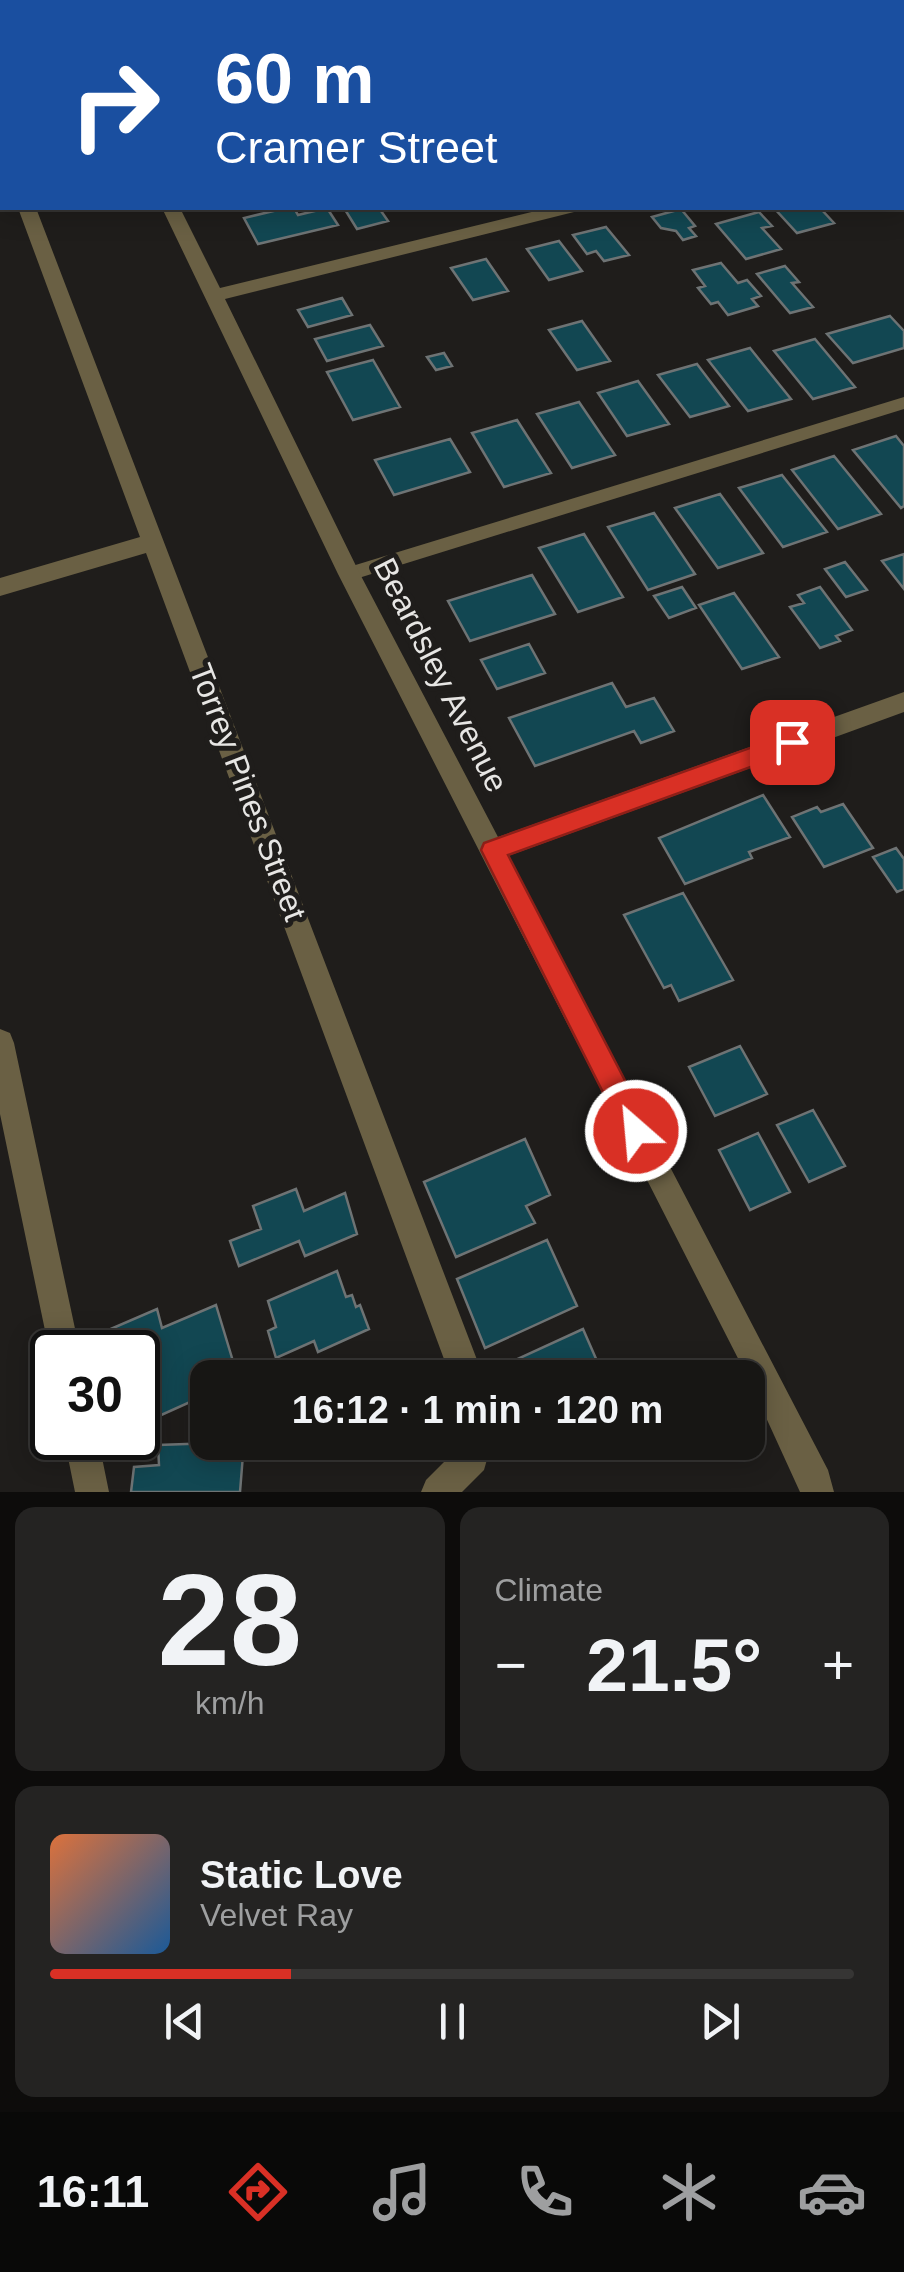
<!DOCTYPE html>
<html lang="en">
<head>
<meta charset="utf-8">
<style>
	body { margin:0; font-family:Arial,sans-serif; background:#242322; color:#f1f3f6; height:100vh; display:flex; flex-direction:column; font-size:38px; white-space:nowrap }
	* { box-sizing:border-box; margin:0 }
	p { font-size:32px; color:#9e9fa0 }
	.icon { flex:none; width:55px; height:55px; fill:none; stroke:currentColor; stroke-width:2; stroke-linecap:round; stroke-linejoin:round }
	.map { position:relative; height:1492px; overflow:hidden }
	.panel { display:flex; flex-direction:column; gap:15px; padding:15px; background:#0d0c0b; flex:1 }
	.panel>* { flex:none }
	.guide { position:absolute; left:0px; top:0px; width:905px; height:210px; box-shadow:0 5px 25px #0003,0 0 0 2px #363534; background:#1a4fa0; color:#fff; overflow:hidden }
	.speed { position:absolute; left:30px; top:1330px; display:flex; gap:20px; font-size:50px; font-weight:700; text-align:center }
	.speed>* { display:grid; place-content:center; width:130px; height:130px; border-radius:50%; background:#171614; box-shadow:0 5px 25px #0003,0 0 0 2px #363534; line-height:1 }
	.speed .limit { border:5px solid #111; border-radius:15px; background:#fff; color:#111 }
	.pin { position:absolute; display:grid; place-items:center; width:85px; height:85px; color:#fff; margin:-42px; border-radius:20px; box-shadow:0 5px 15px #0006 }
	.me { position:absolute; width:110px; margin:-55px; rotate:333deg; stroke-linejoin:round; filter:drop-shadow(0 0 8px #0008) }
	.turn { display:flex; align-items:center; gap:35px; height:210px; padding:0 50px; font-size:45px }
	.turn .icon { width:130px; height:130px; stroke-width:2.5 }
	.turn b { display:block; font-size:70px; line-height:85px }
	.big { font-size:75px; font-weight:800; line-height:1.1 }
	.panel .card { flex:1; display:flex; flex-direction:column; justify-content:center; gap:15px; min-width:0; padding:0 35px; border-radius:20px; background:#242322 }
	.panel .dial { align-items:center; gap:0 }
	.dial b { font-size:130px; line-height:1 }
	.song { display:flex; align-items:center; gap:30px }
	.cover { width:120px; height:120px; border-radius:15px; background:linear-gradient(135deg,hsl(20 70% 55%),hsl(210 70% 35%)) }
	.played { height:10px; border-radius:5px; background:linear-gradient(90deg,#d93025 30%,#363534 30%) }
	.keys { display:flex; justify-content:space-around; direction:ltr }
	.heat { display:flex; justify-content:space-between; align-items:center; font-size:55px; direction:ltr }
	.panel .tiles { flex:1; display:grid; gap:15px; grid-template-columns:1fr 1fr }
	.card:last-child { grid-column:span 2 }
	.trip { position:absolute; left:190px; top:1360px; width:575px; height:100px; border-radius:20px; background:#171614; box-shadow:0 5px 25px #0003,0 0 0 2px #363534; font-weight:800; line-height:100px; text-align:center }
	.tabs { display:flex; height:160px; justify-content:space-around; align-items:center; background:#090908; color:#9e9fa0 }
	.tabs .icon { width:70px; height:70px }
	.tabs .active { color:#d93025 }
	.tabs b { font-size:45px; color:#f1f3f6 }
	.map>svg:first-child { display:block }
	.building { fill:#124752; stroke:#6e7374; stroke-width:2.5 }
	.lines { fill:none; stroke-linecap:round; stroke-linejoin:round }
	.service { fill:#6a6044; fill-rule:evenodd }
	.minor { fill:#6a6044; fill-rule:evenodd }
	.route { fill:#d93025; stroke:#8d1f18; stroke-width:2.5 }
	.labels { text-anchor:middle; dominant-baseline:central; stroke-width:10; stroke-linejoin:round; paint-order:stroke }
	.street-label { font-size:32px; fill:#e7e6e4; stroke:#1f1d1b }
</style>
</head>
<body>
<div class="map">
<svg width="904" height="1492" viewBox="0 0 904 1492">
	<rect width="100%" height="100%" fill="#1f1d1b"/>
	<!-- building -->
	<path class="building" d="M286,208H294L298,215L327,208L338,225L258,244L244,218Z
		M344,208H379L388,221L357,229Z
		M774,208H820L834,223L797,233Z
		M681,209L695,226L689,228L696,236L683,240L676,231L661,228L652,217Z
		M759,212L772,226L762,228L781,249L746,259L716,224Z
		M606,227L629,255L604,261L596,251L587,254L573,235Z
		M559,241L582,271L549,280L527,249Z
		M486,259L508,291L473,300L451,268Z
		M721,263L738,283L747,280L761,296L752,299L758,306L728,315L718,302L711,304L698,288L705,286L693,270Z
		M785,266L799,282L792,283L813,307L790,313L757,274Z
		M342,298L352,315L308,327L298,310Z
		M890,316L904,331V348L853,363L827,334Z
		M582,321L610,361L577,370L549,330Z
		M370,325L383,346L327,361L315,339Z
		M815,339L855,387L813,399L774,351Z
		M750,348L791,399L748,411L708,360Z
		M444,353L452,366L436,370L427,357Z
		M373,360L400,407L353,420L327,372Z
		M697,364L729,406L690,417L658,375Z
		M638,381L669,424L627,436L598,393Z
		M579,402L615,455L572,468L537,414Z
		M517,420L551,473L504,487L472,433Z
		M896,436L904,446V506L901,508L853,450Z
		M450,439L470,472L394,495L375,460Z
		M834,456L881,514L838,529L792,470Z
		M782,475L827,532L783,547L739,488Z
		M720,494L763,553L718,568L675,508Z
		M654,513L695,574L648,590L608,527Z
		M584,534L623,597L578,612L539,548Z
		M904,554V589L882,561Z
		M845,562L867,590L846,597L825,569Z
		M532,575L555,614L470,641L448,601Z
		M682,587L696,608L669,618L654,596Z
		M820,587L852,630L836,636L840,641L820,648L790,607L804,603L798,595Z
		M734,593L779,657L742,669L699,605Z
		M529,644L545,673L497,689L481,660Z
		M612,683L626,707L654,698L674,731L641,743L634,731L535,766L509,718Z
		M763,795L790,837L749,852L752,858L685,884L659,838Z
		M843,804L873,848L824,867L792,817L817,807L821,812Z
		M896,848L904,859V889L897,892L873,857Z
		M683,893L733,980L679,1001L671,985L664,988L624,915Z
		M740,1046L767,1094L715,1116L689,1067Z
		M813,1110L845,1166L809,1182L777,1125Z
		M758,1133L790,1192L750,1210L719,1150Z
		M525,1139L550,1195L526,1206L535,1223L456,1257L424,1182Z
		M296,1189L304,1211L345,1193L357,1234L305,1256L299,1241L239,1266L230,1241L261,1229L253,1206Z
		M547,1240L577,1306L485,1348L457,1279Z
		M337,1271L346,1297L352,1295L356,1307L360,1305L369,1329L318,1352L314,1341L276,1358L268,1331L276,1327L268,1301Z
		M216,1305L232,1358L205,1369L208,1394L139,1425L138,1352H104L99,1334L157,1309L162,1328Z
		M583,1329L604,1377L499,1378L496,1369Z
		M244,1442L240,1492H131L134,1467L159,1465L158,1445Z"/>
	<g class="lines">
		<!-- service -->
		<path class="service" d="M904,397V409L349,581L340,574L349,567Z"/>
		<!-- minor -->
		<path class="minor" d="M64,0H80L82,2H66Z
			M638,0H654L656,2H640Z
			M0,47H2V57H0Z
			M904,118V129H902V118Z
			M0,132H2V147H0Z
			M18,208H36L484,1378H451L146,553L0,596V578L140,537Z
			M162,208H180L220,288L548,208H577L574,212L225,299L360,574L498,837L904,692V712L508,856L828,1470L834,1492H800L748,1378L338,574Z
			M0,1029L10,1033L14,1043L80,1352H52V1364L0,1114Z
			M64,1438H98L109,1492H75Z
			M458,1442H492L484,1470L462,1492H421L426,1480L457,1449Z"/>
	</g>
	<!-- route -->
	<path class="route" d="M792,733L800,736L803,742L800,749L508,855L646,1121L650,1131L646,1140L636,1144L627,1140L481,850L484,843Z"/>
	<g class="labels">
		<!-- street labels -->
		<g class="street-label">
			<text transform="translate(441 675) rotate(63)">Beardsley Avenue</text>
			<text transform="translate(248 792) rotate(69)">Torrey Pines Street</text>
		</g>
	</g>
</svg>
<div class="speed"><div class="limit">30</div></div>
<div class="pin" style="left:792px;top:742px;background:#d93025"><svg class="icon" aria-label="arrive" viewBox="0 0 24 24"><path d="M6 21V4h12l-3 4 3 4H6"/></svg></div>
<svg class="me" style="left:636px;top:1131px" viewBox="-20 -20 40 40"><circle r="17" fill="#d93025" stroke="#fff" stroke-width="3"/><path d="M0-11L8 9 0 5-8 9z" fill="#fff"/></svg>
<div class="trip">16:12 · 1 min · 120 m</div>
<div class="guide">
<div class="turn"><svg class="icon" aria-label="right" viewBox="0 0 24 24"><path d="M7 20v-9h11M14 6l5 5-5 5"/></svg><div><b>60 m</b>Cramer Street</div></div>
</div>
</div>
<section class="panel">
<div class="tiles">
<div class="card dial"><b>28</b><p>km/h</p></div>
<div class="card"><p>Climate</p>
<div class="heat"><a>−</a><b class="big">21.5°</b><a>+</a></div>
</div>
<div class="card">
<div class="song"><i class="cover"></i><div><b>Static Love</b><p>Velvet Ray</p></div></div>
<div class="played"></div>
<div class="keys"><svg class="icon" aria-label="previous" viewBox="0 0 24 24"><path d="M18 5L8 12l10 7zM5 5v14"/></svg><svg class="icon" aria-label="pause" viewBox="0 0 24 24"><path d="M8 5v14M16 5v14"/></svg><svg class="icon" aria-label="next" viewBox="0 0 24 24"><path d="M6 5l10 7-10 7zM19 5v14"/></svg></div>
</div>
</div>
</section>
<nav class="tabs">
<b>16:11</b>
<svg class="icon active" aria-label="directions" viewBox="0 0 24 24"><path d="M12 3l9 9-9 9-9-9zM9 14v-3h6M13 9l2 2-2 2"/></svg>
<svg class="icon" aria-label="music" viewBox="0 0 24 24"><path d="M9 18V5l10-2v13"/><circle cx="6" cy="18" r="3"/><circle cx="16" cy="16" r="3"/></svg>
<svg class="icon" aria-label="phone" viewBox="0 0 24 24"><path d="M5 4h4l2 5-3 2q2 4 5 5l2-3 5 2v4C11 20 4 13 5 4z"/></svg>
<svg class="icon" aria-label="climate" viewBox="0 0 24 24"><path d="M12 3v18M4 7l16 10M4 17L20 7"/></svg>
<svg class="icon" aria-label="car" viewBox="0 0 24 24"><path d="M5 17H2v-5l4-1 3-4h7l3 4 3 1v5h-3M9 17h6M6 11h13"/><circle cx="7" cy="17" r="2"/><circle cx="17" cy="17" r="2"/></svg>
</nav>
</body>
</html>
